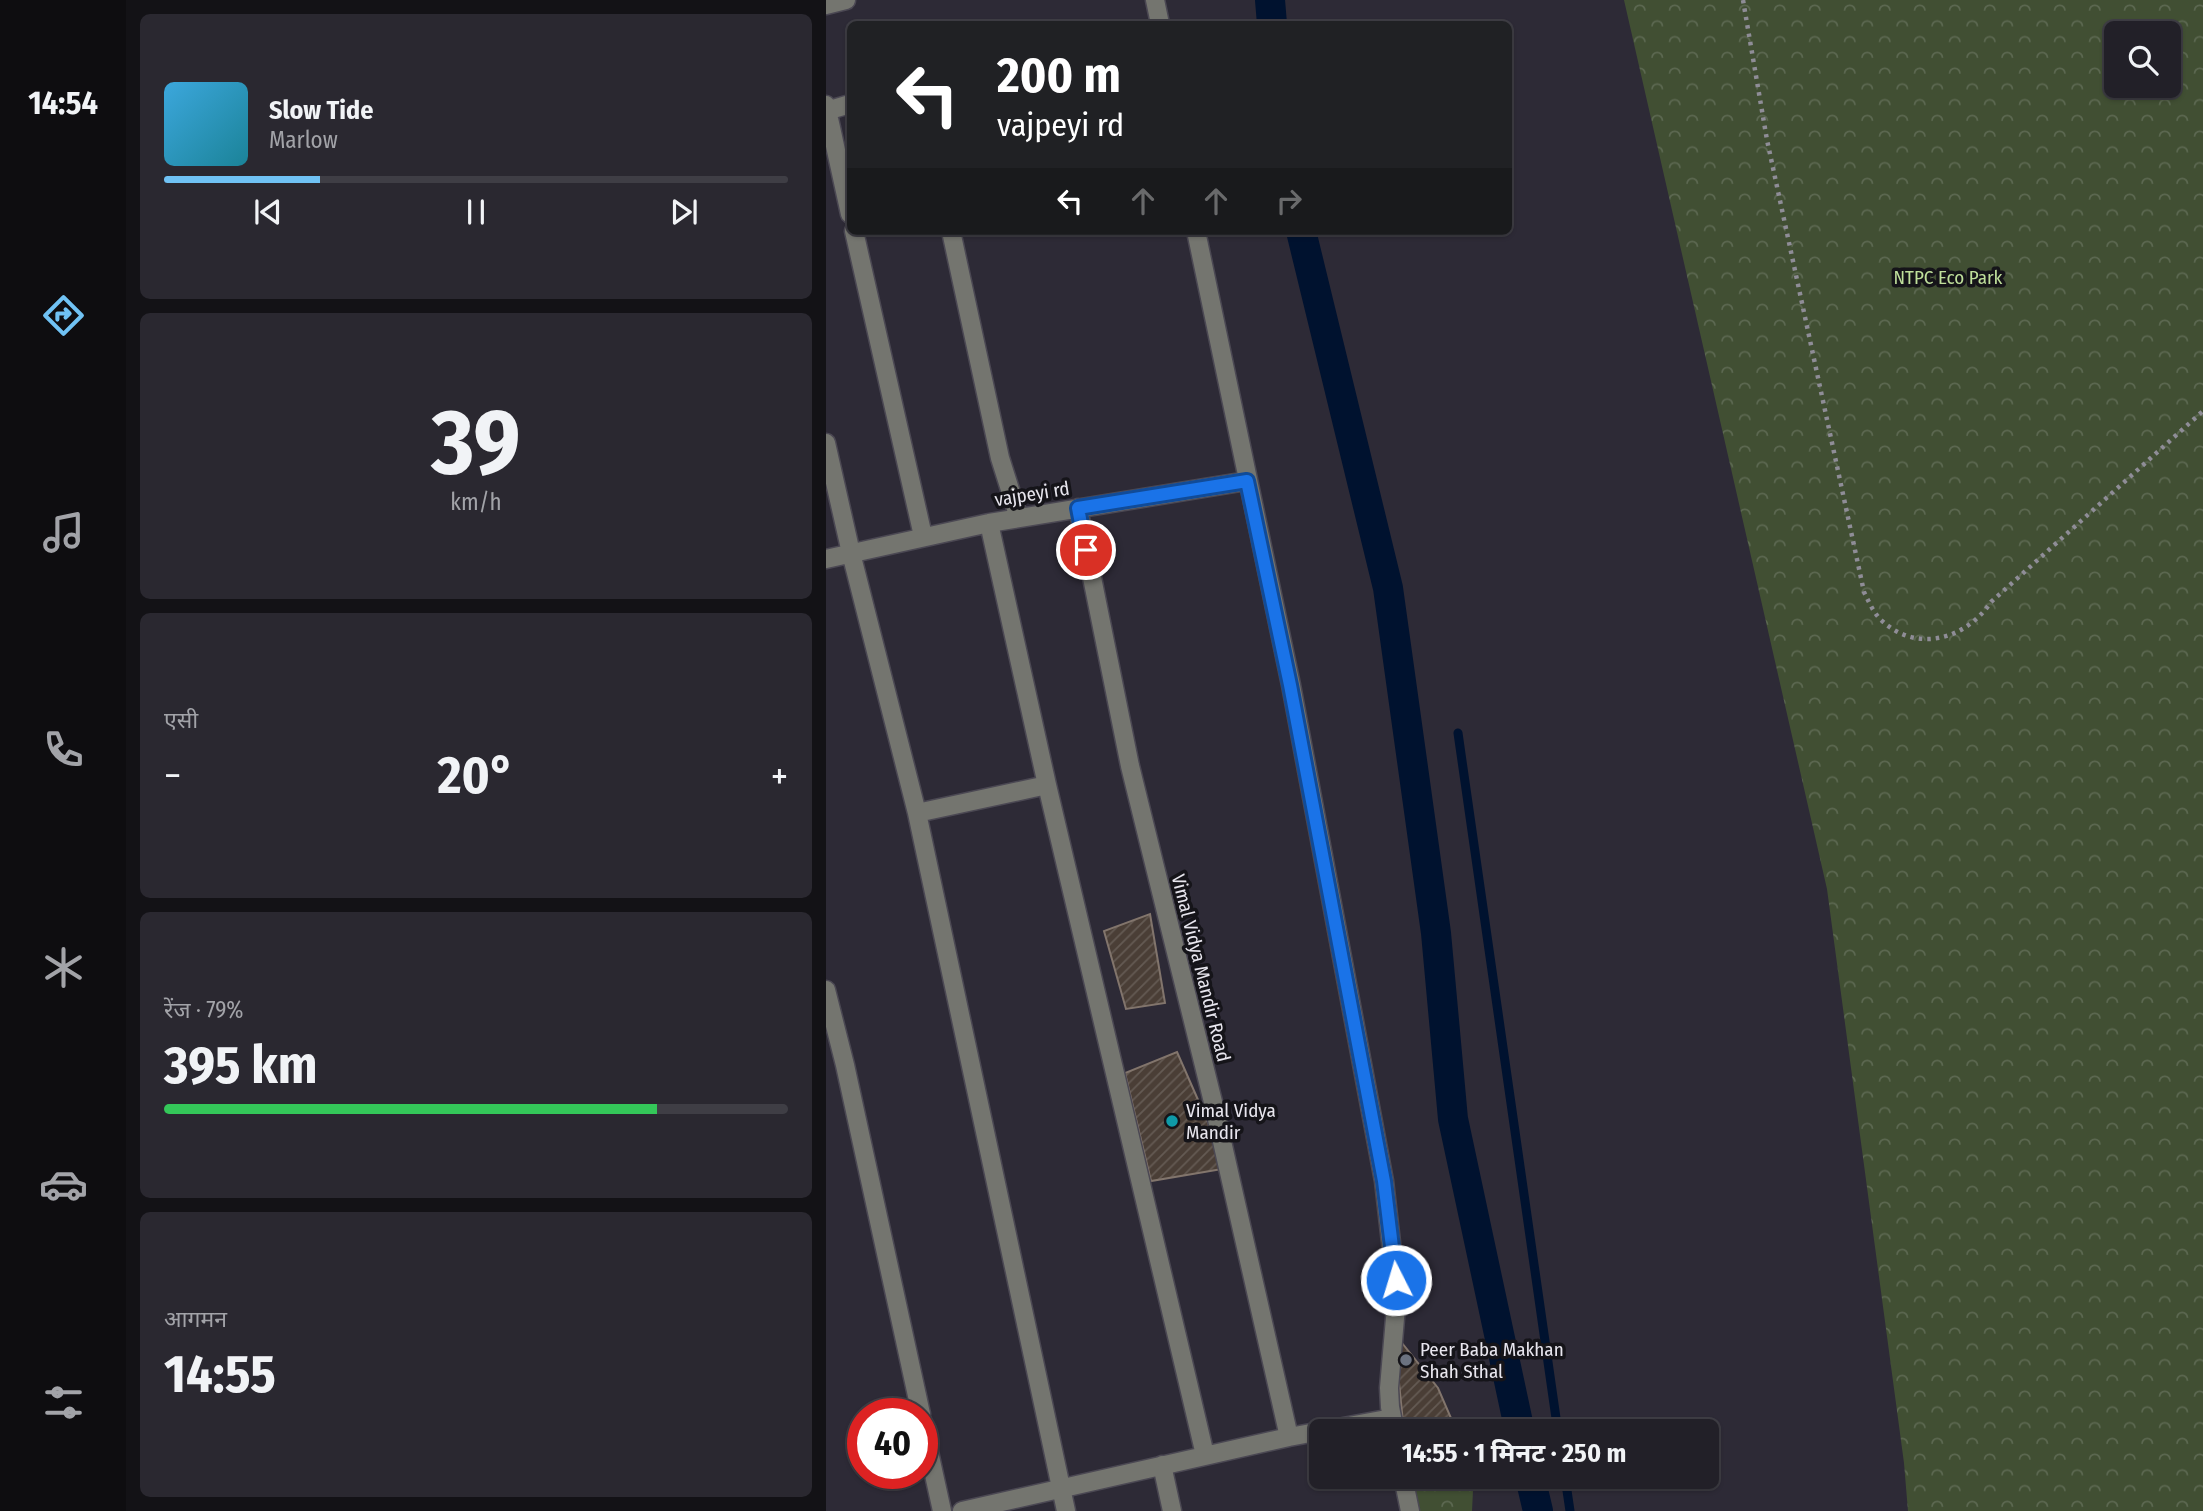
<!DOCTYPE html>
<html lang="hi">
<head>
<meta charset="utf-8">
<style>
	body { margin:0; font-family:"Fira Sans Condensed","Noto Sans Devanagari",sans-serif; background:#2a2830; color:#f1f3f6; height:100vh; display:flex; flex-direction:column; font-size:26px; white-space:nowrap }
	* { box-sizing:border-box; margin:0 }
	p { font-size:23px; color:#a2a3a8 }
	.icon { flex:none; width:38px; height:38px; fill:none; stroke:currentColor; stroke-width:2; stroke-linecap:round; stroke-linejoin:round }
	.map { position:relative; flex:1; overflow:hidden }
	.details { display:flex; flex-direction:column; gap:14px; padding:14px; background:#131216; width:700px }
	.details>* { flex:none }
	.banner { position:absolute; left:21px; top:21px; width:665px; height:214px; border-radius:10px; box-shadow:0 2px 5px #0004,0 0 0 2px #3f3e45; background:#202124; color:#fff; overflow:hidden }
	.buttons { position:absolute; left:1278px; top:21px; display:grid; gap:14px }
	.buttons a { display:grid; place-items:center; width:77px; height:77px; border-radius:10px; background:#222028; box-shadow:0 2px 5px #0004,0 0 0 2px #3f3e45; font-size:35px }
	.speed { position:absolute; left:21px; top:1398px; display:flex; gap:14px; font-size:35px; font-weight:700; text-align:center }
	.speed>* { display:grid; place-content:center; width:91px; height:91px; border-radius:50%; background:#222028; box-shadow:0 2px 5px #0004,0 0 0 2px #3f3e45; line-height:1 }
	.speed .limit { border:10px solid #d22; background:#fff; color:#111 }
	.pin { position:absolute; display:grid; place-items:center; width:60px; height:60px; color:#fff; margin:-30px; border:4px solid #fff; border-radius:50%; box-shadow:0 2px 7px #0007 }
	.me { position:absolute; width:77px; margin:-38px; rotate:355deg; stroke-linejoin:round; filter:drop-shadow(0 0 5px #0008) }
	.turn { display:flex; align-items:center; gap:24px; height:147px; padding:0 35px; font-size:32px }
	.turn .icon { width:91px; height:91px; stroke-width:2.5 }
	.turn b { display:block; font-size:49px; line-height:60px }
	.lanes { display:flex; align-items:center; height:66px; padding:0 35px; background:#0003; justify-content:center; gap:35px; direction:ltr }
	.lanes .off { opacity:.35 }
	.big { font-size:52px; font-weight:700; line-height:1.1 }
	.details .card { flex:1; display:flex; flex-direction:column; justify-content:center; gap:10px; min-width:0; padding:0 24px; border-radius:10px; background:#2a2830 }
	.details .dial { align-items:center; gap:0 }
	.dial b { font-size:91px; line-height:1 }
	.song { display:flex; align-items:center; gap:21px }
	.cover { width:84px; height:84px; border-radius:10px; background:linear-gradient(135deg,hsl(200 70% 55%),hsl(190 70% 35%)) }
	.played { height:7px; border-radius:4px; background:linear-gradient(90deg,#70c2f4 25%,#3f3e45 25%) }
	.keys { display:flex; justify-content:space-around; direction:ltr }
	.heat { display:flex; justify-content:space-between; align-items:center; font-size:38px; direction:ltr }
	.charge { height:10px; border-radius:5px; background:linear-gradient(90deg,#34c759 79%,#3f3e45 0) }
	.trip { position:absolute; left:483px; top:1419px; width:410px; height:70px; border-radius:10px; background:#222028; box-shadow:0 2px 5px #0004,0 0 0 2px #3f3e45; font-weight:700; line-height:70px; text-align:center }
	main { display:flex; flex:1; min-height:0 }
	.dock { display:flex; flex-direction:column; width:126px; justify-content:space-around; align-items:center; background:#0e0d10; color:#a2a3a8 }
	.dock .icon { width:49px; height:49px }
	.dock .selected { color:#70c2f4 }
	.dock b { font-size:32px; color:#f1f3f6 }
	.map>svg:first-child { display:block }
	.forest { fill:url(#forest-crowns); fill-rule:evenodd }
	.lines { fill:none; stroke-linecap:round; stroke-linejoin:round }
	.stream { stroke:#00122f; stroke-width:9 }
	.canal { stroke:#00122f; stroke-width:30 }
	.building { fill:url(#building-hatch); stroke:#82756c; stroke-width:2 }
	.minor-casing { stroke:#4b4853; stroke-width:21 }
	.path { stroke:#8f8d97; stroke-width:4.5; stroke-dasharray:3.5 5; stroke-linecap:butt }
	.minor { stroke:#74756f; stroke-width:18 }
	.route-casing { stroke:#114b97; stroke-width:18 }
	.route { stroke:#1a73e8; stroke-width:12 }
	.culture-dot { fill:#0f9aa8; stroke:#151419; stroke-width:2.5 }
	.worship-dot { fill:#6b7280; stroke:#151419; stroke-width:2.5 }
	.labels { text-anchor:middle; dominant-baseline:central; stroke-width:7; stroke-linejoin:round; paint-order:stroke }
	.park-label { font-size:19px; fill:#bfdf9b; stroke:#151419 }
	.street-label { font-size:19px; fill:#e8e6ee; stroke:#151419 }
	.poi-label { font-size:19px; fill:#e8e6ee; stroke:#151419; text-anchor:start }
</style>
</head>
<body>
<main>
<nav class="dock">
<b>14:54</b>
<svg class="icon selected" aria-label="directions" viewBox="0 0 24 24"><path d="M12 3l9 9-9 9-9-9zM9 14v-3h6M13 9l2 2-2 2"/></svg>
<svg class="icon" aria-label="music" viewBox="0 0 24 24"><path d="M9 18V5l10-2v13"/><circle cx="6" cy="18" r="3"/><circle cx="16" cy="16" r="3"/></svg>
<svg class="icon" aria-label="phone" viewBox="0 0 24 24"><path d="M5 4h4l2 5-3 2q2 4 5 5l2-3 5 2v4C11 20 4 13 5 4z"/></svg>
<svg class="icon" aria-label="climate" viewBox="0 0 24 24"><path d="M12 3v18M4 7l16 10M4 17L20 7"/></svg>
<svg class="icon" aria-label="car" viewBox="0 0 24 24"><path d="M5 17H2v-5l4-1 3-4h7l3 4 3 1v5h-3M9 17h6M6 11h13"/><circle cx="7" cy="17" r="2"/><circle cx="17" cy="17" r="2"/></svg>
<svg class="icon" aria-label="filters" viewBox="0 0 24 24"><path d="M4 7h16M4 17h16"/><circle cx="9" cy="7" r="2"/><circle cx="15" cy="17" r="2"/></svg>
</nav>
<section class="details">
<div class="card">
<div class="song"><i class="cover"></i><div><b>Slow Tide</b><p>Marlow</p></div></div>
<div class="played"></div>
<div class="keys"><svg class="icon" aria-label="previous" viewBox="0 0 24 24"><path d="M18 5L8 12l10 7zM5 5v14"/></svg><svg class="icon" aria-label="pause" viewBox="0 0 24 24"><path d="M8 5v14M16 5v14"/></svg><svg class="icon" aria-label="next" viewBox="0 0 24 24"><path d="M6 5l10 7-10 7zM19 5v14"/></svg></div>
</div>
<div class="card dial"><b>39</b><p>km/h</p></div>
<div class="card"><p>एसी</p>
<div class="heat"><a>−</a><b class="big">20°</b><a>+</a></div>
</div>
<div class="card"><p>रेंज · 79%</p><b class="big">395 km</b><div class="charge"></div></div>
<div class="card"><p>आगमन</p><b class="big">14:55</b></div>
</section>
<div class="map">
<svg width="1377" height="1511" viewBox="0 0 1377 1511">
	<defs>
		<pattern id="forest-crowns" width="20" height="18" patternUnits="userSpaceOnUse" patternTransform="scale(1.75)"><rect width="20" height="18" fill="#414f33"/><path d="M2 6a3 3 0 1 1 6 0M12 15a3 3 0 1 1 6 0" fill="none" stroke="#5c6851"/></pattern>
		<pattern id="building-hatch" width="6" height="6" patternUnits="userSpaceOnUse" patternTransform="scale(1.75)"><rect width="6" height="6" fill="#4a3e36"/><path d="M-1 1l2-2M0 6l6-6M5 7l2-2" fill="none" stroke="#645a53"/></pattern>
	</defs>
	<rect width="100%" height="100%" fill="#2d2a36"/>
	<!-- forest -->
	<path class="forest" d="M798,0H1377V1511H1082L1078,1463L1001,889ZM1290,33H1342V86H1290Z
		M584,1477H644L647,1490L646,1511H591Z"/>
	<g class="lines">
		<!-- stream -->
		<path class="stream" d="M632,733L732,1432
			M739,1477L744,1511"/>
		<!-- canal -->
		<path class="canal" d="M444,0L446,24
			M475,231L562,588L610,933L627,1119L694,1432
			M704,1477L712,1511"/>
	</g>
	<!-- building -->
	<path class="building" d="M324,914L339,1003L300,1009L278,931Z
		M351,1052L402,1168L325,1181L299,1073Z
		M568,1333L612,1388L631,1432H578Z"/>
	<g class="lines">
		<defs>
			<path id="minor" d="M329,0L334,24
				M0,5L20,0
				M0,105L24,214
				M0,111L24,104
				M28,231L97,536
				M125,231L174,458L193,518
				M370,231L465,685L558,1181L571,1295L563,1388L564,1407L569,1432
				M0,443L25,553L91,813L240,1511
				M252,508L304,766L388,1106L463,1437
				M163,523L221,785L379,1455
				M0,559L163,523L421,481
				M91,813L221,785
				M0,990L19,1065L95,1414
				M96,1420L116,1511
				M336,1465L346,1511
				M577,1477L584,1511
				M136,1511L463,1437L566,1418"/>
		</defs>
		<!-- minor casing -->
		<use href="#minor" class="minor-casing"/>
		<!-- path -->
		<path class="path" d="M917,0L941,140L1038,592C1043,602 1047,612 1055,620C1091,654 1140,639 1165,602L1377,411"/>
		<!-- minor -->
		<use href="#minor" class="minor"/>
	</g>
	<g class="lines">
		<defs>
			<path id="route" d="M260,550L252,508L421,481L464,685L558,1181L570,1280"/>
		</defs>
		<!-- route casing -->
		<use href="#route" class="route-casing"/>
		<!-- route -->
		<use href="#route" class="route"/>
	</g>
	<!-- markers -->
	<circle class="culture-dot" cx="346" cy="1121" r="7"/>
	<circle class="worship-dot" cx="580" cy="1360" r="7"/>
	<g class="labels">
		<!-- park labels -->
		<g class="park-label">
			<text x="1122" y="277">NTPC Eco Park</text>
		</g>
		<!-- street labels -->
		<g class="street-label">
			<text transform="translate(206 494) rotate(-9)">vajpeyi rd</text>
			<text transform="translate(375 968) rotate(76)">Vimal Vidya Mandir Road</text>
		</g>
		<!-- poi labels -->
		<g class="poi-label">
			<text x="360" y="1110">Vimal Vidya<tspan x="360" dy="22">Mandir</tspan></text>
			<text x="594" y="1349">Peer Baba Makhan<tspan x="594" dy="22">Shah Sthal</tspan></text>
		</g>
	</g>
</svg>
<div class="buttons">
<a><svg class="icon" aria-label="search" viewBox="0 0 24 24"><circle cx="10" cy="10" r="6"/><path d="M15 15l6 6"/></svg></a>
</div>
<div class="speed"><div class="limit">40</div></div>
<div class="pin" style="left:260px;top:550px;background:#d93025"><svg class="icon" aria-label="arrive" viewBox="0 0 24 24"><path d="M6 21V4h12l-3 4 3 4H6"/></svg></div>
<svg class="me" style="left:570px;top:1280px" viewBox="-20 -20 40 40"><circle r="17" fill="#1a73e8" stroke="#fff" stroke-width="3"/><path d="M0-11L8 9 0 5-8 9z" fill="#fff"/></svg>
<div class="trip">14:55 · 1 मिनट · 250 m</div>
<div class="banner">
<div class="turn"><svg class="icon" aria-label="left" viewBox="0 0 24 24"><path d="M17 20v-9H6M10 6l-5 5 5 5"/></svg><div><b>200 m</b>vajpeyi rd</div></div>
<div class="lanes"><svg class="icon" aria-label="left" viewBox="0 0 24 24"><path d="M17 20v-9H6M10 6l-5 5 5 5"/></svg><svg class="icon off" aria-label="ahead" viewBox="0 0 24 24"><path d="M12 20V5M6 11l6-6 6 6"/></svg><svg class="icon off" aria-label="ahead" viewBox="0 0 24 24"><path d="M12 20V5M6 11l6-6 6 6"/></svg><svg class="icon off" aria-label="right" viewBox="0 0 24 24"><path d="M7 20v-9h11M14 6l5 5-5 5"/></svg></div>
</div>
</div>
</main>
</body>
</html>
